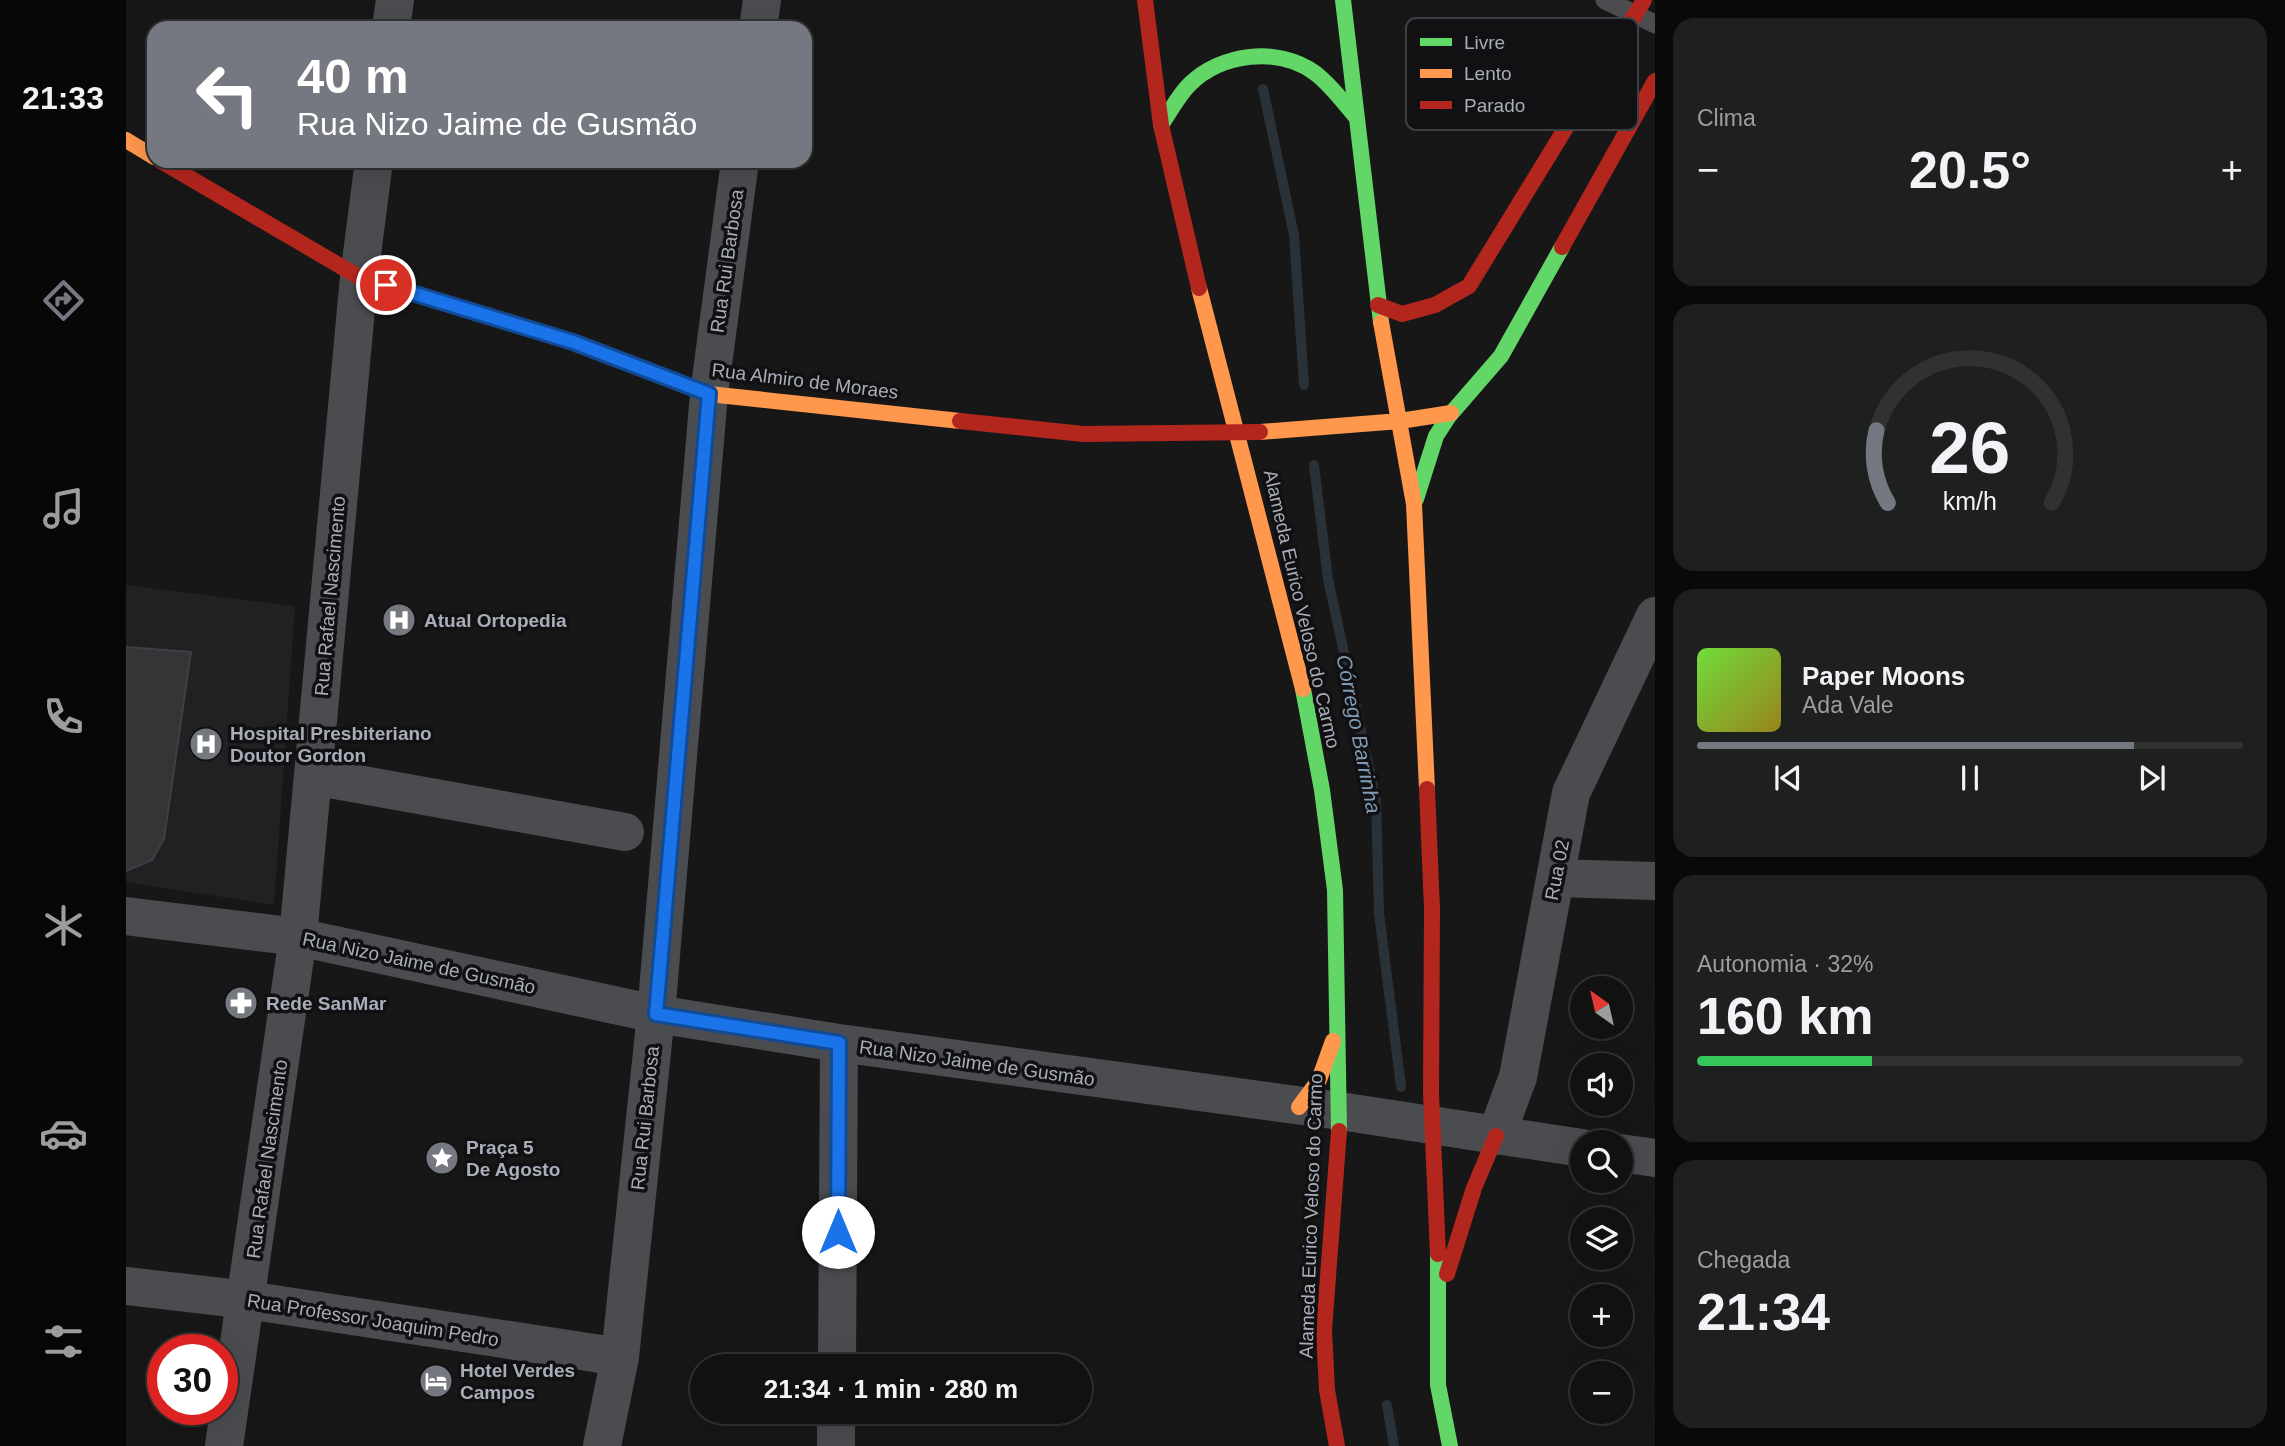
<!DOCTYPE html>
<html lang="pt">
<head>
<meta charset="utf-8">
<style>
	body { margin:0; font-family:Arial,sans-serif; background:#1e1f1f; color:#f1f3f6; height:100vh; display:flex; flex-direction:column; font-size:26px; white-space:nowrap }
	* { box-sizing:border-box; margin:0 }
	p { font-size:23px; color:#9c9d9f }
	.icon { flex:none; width:38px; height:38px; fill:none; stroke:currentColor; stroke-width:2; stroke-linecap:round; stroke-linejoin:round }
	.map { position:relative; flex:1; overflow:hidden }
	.panel { display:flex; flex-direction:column; gap:18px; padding:18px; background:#090909; width:630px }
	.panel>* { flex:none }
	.banner { position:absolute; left:21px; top:21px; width:665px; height:147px; border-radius:21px; box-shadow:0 7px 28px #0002,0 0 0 2px #303131; background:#757880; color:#fff; overflow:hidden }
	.needle { width:46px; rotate:326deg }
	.controls { position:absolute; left:1444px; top:976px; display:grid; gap:14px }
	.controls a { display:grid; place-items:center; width:63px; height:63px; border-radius:50%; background:#111; box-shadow:0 7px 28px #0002,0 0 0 2px #303131; font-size:35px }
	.speed { position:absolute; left:21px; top:1334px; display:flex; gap:14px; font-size:35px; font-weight:700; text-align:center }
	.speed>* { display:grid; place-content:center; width:91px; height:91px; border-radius:50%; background:#111; box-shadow:0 7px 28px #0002,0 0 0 2px #303131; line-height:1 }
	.speed .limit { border:10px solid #d22; background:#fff; color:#111 }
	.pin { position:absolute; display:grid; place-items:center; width:60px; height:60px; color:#fff; margin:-30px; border:4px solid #fff; border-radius:50%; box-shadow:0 2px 7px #0007 }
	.me { position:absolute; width:77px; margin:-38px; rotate:0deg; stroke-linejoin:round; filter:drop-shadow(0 0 5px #0008) }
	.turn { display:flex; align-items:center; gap:24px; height:147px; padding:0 35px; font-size:32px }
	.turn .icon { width:91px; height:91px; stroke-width:2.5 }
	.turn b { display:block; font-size:49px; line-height:60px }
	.big { font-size:52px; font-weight:700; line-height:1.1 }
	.panel .tile { flex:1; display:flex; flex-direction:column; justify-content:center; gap:10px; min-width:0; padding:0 24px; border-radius:21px; background:#1e1f1f }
	.panel .dial { align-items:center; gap:0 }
	.dial svg { height:182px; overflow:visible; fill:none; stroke:#303131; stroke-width:7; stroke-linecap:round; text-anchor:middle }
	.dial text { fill:#f1f3f6; stroke:none }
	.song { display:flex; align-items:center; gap:21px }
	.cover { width:84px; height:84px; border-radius:10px; background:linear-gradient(135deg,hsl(100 70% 55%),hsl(50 70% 35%)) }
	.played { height:7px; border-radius:4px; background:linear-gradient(90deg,#757880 80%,#303131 80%) }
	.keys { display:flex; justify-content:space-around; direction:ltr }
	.heat { display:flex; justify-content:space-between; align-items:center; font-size:38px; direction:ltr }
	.charge { height:10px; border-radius:5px; background:linear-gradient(90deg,#34c759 32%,#303131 0) }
	.trip { position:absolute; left:564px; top:1354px; width:402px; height:70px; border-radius:35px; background:#111; box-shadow:0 7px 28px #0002,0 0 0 2px #303131; font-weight:700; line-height:70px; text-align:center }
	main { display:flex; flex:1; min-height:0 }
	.tabs { display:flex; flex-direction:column; width:126px; justify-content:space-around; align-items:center; background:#070707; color:#9c9d9f }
	.tabs .icon { width:49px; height:49px }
	.tabs .selected { color:#757880 }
	.tabs b { font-size:32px; color:#f1f3f6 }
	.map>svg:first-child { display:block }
	.built { fill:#212124 }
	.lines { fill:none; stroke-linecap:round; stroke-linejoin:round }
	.stream { stroke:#2a3239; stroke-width:10 }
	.building { fill:#343537; stroke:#3f4043; stroke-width:2 }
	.lane { stroke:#4b4c50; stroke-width:19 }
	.street { stroke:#4b4c50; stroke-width:38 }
	.fast { stroke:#63d668; stroke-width:16 }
	.slow { stroke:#ff974d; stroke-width:16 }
	.jam { stroke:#b3261e; stroke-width:16 }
	.route-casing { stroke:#114b97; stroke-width:18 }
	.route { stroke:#1a73e8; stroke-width:12 }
	.labels { text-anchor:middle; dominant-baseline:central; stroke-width:7; stroke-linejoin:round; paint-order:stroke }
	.street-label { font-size:19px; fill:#a8adb8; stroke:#111113 }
	.poi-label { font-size:19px; font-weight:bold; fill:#a8adb8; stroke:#111113; text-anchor:start }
	.water-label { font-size:21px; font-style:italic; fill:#7f9bb3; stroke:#111113 }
	.key { fill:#111113; stroke:#3e4045; stroke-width:2 }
	.key-label { font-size:19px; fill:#a8adb8 }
</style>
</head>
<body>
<main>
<nav class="tabs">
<b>21:33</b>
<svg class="icon selected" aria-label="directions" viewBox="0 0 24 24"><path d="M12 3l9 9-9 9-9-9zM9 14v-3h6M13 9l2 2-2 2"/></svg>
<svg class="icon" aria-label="music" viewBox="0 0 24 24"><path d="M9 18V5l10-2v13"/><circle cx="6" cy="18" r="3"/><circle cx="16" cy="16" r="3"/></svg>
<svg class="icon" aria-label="phone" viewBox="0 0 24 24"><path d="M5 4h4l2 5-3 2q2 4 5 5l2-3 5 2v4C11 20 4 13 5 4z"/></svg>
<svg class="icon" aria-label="climate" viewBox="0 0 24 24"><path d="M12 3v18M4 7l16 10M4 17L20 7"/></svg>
<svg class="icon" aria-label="car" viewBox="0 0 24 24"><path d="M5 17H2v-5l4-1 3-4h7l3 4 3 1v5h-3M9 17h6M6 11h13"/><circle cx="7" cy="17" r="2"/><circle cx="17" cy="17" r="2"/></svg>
<svg class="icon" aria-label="filters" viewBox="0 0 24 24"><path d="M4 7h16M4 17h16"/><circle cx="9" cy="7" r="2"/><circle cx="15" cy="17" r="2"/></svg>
</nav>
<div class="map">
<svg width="1529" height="1446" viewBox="0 0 1529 1446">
	<rect width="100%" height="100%" fill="#171717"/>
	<!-- built -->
	<path class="built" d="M0,585L169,606L148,905L0,882Z"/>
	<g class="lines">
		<!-- stream -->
		<path class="stream" d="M1137,89L1168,235L1178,385
			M1188,465L1202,579L1250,800L1253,913L1275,1087
			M1261,1405L1268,1446"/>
	</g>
	<!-- building -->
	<path class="building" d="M0,647L65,652L38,839L26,860L0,871Z"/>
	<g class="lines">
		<!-- lane -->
		<path class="lane" d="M1479,0L1529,24"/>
		<!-- street -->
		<path class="street" d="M265,28L269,0
			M632,28L636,0
			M187,776L499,832
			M1430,878L1529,881
			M0,916L172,937L530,1014L713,1043L1214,1111L1456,1148
			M1370,1136L1392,1077L1445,793L1529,616
			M1494,1153L1529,1158
			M0,1286L122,1300L494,1357
			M711,1367L713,1043
			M98,1446L172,937L233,277L248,161
			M476,1446L494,1357L530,1014L583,394L614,161
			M710,1446V1412"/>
		<!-- fast -->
		<path class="fast" d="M1217,0L1255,322
			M1035,125C1044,112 1052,96 1063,85C1095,53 1152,46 1189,73C1205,85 1217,102 1230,117
			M1290,499L1310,436L1323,416L1375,356L1436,247
			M1177,689L1196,790L1209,890L1213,1131
			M1312,1254V1385L1324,1446"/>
		<!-- slow -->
		<path class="slow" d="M0,140L28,157
			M1073,288L1177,689
			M1255,322L1288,504L1301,789
			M387,324L447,342L583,394L834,421
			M1134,432L1274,421L1325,413
			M1173,1107L1193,1080L1207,1041"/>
		<!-- jam -->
		<path class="jam" d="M1019,0L1035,125L1073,288
			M35,161L233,277L387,324
			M1436,247L1529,81
			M1252,305L1276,314L1309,305L1343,286L1518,0
			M834,421L957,434L1134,432
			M1301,789L1306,909L1305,1093L1312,1254
			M1321,1274L1348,1188L1370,1136
			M1211,1446L1201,1390L1198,1330L1213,1131"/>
	</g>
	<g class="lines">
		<defs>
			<path id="route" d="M260,285L447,342L583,394L530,1014L713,1043L712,1232"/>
		</defs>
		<!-- route casing -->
		<use href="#route" class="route-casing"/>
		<!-- route -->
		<use href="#route" class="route"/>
	</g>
	<!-- icons -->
	<defs>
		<symbol id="hospital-disc" viewBox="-11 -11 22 22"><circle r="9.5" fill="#757880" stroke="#111113"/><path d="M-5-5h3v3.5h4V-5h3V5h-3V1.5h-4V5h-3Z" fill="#fff"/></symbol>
		<symbol id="pharmacy-disc" viewBox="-11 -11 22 22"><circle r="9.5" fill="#757880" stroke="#111113"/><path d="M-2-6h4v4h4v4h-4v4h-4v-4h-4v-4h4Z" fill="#fff"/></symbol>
		<symbol id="sight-disc" viewBox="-11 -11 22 22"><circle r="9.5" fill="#757880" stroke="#111113"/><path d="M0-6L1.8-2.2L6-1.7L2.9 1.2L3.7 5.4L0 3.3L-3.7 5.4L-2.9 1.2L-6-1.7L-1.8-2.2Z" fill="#fff"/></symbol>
		<symbol id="hotel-disc" viewBox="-11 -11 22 22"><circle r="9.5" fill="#757880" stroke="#111113"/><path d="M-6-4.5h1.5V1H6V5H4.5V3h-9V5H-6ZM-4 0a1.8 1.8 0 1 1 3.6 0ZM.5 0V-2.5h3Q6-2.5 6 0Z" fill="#fff"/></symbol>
	</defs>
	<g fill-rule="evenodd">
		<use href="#hospital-disc" x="254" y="601" width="38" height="38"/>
		<use href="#hospital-disc" x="61" y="725" width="38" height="38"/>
		<use href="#pharmacy-disc" x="96" y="984" width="38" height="38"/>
		<use href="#sight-disc" x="297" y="1139" width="38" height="38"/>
		<use href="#hotel-disc" x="291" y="1362" width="38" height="38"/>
	</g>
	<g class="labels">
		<!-- street labels -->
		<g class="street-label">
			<text transform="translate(601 261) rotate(-82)">Rua Rui Barbosa</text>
			<text transform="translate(679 381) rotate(7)">Rua Almiro de Moraes</text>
			<text transform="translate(204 596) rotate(-85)">Rua Rafael Nascimento</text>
			<text transform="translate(1176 609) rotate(77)">Alameda Eurico Veloso do Carmo</text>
			<text transform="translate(1431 870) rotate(-79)">Rua 02</text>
			<text transform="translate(293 963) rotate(12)">Rua Nizo Jaime de Gusmão</text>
			<text transform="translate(851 1063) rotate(8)">Rua Nizo Jaime de Gusmão</text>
			<text transform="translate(519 1118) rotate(-84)">Rua Rui Barbosa</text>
			<text transform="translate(141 1159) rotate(-82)">Rua Rafael Nascimento</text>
			<text transform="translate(1185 1216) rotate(-88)">Alameda Eurico Veloso do Carmo</text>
			<text transform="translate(247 1320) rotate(9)">Rua Professor Joaquim Pedro</text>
		</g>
		<!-- poi labels -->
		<g class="poi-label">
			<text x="298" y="620">Atual Ortopedia</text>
			<text x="104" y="733">Hospital Presbiteriano<tspan x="104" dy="22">Doutor Gordon</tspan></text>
			<text x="140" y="1003">Rede SanMar</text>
			<text x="340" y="1147">Praça 5<tspan x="340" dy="22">De Agosto</tspan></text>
			<text x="334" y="1370">Hotel Verdes<tspan x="334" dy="22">Campos</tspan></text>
		</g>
		<!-- water labels -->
		<g class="water-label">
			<text transform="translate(1233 734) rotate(79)">Córrego Barrinha</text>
		</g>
	</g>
	<!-- legend -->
	<rect x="1280" y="18" width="232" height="112" rx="10" class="key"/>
	<rect x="1294" y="38" width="32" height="8" fill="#63d668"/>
	<rect x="1294" y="69" width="32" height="9" fill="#ff974d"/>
	<rect x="1294" y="101" width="32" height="8" fill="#b3261e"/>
	<g class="key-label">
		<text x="1338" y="49">Livre</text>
		<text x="1338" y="80">Lento</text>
		<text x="1338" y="112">Parado</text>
	</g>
</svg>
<div class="controls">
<a><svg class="needle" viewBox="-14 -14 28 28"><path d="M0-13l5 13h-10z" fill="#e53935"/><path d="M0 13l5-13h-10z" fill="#9c9d9f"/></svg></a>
<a><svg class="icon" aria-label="sound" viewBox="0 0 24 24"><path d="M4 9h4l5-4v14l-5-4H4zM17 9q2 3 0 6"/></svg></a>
<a><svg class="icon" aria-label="search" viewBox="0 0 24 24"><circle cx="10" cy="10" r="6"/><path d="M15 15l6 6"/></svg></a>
<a><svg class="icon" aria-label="layers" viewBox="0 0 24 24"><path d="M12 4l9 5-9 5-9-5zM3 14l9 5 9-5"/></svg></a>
<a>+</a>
<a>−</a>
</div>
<div class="speed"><div class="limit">30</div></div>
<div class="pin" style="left:260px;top:285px;background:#d93025"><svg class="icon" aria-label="arrive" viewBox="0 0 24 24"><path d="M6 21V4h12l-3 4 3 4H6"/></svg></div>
<svg class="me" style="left:712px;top:1232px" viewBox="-20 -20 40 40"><circle r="19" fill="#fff"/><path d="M0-13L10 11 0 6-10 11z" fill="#1a73e8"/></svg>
<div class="trip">21:34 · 1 min · 280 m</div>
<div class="banner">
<div class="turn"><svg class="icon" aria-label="left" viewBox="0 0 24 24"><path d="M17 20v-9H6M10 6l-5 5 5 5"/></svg><div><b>40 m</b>Rua Nizo Jaime de Gusmão</div></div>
</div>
</div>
<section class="panel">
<div class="tile"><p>Clima</p>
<div class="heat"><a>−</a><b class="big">20.5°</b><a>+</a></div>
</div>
<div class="tile dial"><svg viewBox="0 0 100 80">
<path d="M14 69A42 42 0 1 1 86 69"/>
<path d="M14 69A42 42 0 0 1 9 37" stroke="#757880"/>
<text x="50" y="56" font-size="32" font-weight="700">26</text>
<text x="50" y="72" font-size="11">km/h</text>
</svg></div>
<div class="tile">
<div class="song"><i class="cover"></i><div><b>Paper Moons</b><p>Ada Vale</p></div></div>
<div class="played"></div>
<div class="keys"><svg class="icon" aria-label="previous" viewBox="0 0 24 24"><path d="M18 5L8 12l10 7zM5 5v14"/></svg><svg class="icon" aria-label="pause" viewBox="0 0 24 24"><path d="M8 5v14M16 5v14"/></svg><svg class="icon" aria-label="next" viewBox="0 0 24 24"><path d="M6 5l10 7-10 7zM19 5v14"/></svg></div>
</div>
<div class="tile"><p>Autonomia · 32%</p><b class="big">160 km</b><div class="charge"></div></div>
<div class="tile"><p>Chegada</p><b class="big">21:34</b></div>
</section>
</main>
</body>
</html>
